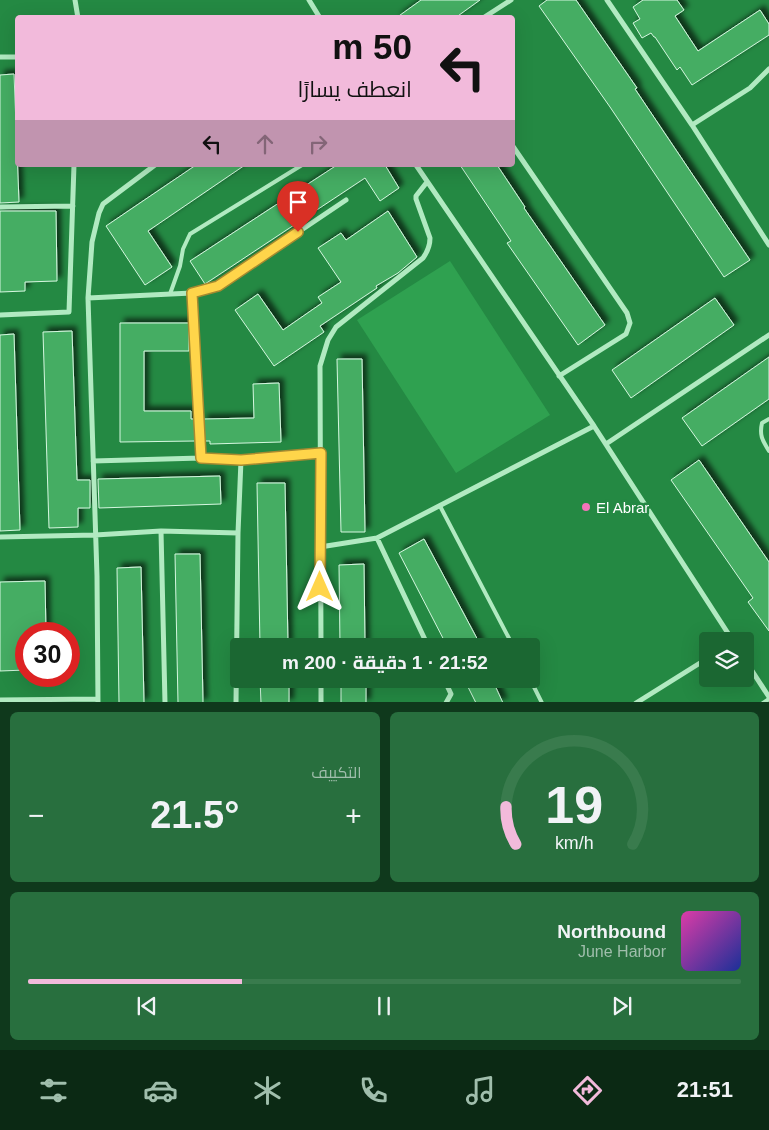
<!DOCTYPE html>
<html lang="ar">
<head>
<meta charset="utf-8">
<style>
	body { margin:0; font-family:Arial,Cairo,sans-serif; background:#286f3e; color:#f1f3f6; direction:rtl; height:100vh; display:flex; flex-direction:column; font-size:19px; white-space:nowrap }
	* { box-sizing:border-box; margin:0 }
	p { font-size:16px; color:#a0beac }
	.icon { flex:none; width:28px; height:28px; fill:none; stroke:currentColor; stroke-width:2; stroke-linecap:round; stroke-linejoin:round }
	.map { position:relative; height:702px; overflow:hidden; direction:ltr }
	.drawer { display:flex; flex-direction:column; gap:10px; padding:10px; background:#0f391c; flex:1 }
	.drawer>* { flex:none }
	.banner { position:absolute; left:15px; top:15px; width:500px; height:152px; border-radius:5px; box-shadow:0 5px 20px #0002; direction:rtl; background:#f2badb; color:#111; overflow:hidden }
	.fabs { position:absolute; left:699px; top:632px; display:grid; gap:10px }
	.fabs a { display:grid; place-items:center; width:55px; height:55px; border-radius:5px; background:#1b6732; box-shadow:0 5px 20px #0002; font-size:25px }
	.speed { position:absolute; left:15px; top:622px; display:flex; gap:10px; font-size:25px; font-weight:700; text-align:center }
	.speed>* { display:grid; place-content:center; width:65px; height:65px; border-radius:50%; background:#1b6732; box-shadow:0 5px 20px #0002; line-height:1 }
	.speed .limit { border:8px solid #d22; background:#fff; color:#111 }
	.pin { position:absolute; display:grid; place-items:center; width:42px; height:42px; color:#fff; margin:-51px -21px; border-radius:50% 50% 50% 0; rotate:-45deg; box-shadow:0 0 5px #0007 }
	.pin .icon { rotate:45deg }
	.me { position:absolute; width:55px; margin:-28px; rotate:0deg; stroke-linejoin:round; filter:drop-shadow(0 0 4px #0008) }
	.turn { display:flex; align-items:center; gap:18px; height:105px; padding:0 20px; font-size:22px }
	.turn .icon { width:65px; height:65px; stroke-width:2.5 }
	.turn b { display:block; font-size:35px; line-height:42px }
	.lanes { display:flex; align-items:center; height:48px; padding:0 20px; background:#0003; justify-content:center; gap:25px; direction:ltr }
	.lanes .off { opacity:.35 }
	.big { font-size:38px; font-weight:700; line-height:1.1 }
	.drawer .card { flex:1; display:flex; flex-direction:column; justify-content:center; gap:8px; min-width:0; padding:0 18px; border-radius:8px; background:#286f3e }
	.drawer .dial { align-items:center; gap:0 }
	.dial svg { height:130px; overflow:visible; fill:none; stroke:#397b4d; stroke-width:7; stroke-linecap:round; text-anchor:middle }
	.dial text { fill:#f1f3f6; stroke:none }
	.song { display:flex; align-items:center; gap:15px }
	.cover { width:60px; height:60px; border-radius:8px; background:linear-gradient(135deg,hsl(320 70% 55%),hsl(230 70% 35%)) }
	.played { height:5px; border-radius:2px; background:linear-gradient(90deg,#f2badb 30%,#397b4d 30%) }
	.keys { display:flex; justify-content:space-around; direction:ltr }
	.heat { display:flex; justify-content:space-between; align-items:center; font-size:28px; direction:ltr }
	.drawer .tiles { flex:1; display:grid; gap:10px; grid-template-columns:1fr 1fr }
	.card:last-child { grid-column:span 2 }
	.trip { position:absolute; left:230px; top:638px; width:310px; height:50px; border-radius:5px; background:#1b6732; box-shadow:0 5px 20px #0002; font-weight:700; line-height:50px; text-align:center; direction:rtl }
	.tabs { display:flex; height:80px; justify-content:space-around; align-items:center; background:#0b2914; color:#a0beac }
	.tabs .icon { width:35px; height:35px }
	.tabs .selected { color:#f2badb }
	.tabs b { font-size:22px; color:#f1f3f6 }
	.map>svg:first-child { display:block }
	.green { fill:#2fa150 }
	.building { fill:#44ad64; stroke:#d5f7df; filter:url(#shadow) }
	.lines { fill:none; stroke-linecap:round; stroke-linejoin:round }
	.service { stroke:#b1eac1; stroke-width:4 }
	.minor { stroke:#b1eac1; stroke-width:5 }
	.route-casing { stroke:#a68a30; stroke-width:12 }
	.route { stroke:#ffd54a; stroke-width:9 }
	.poi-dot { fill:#f474ba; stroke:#248943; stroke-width:2 }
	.labels { text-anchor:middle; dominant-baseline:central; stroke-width:5; stroke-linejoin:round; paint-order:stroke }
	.poi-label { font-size:15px; fill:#fff; stroke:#248943; text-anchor:start }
</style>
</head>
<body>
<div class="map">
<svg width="769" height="703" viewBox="0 0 769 703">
	<defs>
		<filter id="shadow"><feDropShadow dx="4.5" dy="-4.5" stdDeviation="2.5" flood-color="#0009"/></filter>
	</defs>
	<rect width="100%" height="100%" fill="#248943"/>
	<!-- green -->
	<path class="green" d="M450,261L550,415L456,473L357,320Z"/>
	<!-- building -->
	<path class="building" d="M421,0H480L455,18H396Z
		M547,0H576L637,88L635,89L750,260L724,277L610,107L539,6Z
		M643,0H677L684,10L675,16L698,51L760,10L769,24V35L692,85L680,67L677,70L655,37H654L651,33L642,38L633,23L640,19L633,7Z
		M14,74L19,202L0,203V75Z
		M196,165H245L148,231L172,267L145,285L106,226Z
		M337,165H385L399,188L380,201L365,178L205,284L190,261Z
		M460,165H497L525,207L524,208L605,325L578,345L507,243L511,241Z
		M0,211H56L57,281L25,282V291L0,292Z
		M388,211L417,257L398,273L376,286L377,288L320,326L324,332L274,366L235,310L258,294L283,330L322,303L318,297L341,282L318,248L341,233L346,240Z
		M715,298L734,325L631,398L612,370Z
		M120,323H189V351H144V411H191V419H194L196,441L120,442Z
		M72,331L77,480H90V508H78V527L49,528L43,332Z
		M14,334L20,530L0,531V335Z
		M769,357V399L702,446L682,418Z
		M337,359H362L365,532H341Z
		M279,383L281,442L210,444V441H204L203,419L254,418L253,384Z
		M699,460L769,562V631L748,602L753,598L671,480Z
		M220,476L221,504L99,508L98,479Z
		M257,483H285L288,646H260Z
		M424,539L481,646H447L399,553Z
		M175,554H200L203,703H178Z
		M364,564L365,646H340L339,565Z
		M141,567L144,703H119L117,568Z
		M45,581L46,634H26V670L0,671V582Z
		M260,679H289V703H261Z
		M341,679H366V703H341Z
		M464,679H492L503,703H476Z"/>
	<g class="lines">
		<!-- service -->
		<path class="service" d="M170,294L180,266L183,249L190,234L302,165
			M769,419L762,423C759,436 763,441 769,451
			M440,506L513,646
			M530,679L542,703
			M763,703L769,699"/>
		<!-- minor -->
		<path class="minor" d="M75,0L78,18
			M309,0L320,18
			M607,0L692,125L769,245
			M483,18L511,0
			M0,57H18
			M692,125L750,88L769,69
			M512,145L627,313L630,323L626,334L559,376
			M416,165L594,426L733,641
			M0,207L73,206
			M192,293L201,458
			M88,298L192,293L218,286L346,200
			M0,315L69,312L74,165
			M606,444L769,335
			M93,461L201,458L241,460L321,453
			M161,531L165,703
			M0,537L95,535L161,531L238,533
			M377,538L428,646
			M320,547L377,538L594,426
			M321,646L320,366L328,340L336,327L423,258C428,251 430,246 430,238L416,199V196L427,182
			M745,660L769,697
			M321,679V703
			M444,679L451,694L446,703
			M0,700L98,699
			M98,703L97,576L88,298L92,242L99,213L103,204L155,165
			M236,703L238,533L241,460
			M636,703L708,658"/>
	</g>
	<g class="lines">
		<defs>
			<path id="route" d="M298,232L218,286L192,293L201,458L241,460L321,453L320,587"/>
		</defs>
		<!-- route casing -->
		<use href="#route" class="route-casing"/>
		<!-- route -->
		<use href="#route" class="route"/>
	</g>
	<!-- markers -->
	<circle class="poi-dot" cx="586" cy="507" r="5"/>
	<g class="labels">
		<!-- poi labels -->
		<g class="poi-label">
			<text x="596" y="507">El Abrar</text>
		</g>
	</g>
</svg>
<div class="fabs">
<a><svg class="icon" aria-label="layers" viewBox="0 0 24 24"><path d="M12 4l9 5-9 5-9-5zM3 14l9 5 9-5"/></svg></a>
</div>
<div class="speed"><div class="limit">30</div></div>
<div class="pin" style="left:298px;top:232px;background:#d93025"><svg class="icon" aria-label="arrive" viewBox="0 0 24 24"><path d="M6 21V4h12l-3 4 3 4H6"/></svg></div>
<svg class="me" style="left:320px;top:587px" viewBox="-20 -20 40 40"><path d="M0-17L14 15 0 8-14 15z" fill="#ffd54a" stroke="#fff" stroke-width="4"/></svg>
<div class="trip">21:52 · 1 دقيقة · 200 m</div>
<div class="banner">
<div class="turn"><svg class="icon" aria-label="left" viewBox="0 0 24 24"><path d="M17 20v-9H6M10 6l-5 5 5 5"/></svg><div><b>50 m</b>انعطف يسارًا</div></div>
<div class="lanes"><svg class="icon" aria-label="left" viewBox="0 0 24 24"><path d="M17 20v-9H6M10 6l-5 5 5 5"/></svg><svg class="icon off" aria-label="ahead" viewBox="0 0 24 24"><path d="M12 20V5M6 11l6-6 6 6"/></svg><svg class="icon off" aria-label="right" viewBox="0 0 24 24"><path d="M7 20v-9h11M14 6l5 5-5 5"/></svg></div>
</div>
</div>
<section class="drawer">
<div class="tiles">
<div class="card dial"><svg viewBox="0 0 100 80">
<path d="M14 69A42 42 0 1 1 86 69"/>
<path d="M14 69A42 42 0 0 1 8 46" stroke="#f2badb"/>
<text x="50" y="56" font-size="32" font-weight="700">19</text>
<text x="50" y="72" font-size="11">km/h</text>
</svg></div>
<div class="card"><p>التكييف</p>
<div class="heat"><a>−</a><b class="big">21.5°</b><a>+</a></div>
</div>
<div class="card">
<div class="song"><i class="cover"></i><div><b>Northbound</b><p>June Harbor</p></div></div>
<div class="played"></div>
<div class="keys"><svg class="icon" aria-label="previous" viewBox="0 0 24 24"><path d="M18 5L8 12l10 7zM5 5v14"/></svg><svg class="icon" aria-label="pause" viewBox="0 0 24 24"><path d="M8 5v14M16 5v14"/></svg><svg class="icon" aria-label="next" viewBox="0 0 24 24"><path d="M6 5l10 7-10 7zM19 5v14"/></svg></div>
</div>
</div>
</section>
<nav class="tabs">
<b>21:51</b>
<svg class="icon selected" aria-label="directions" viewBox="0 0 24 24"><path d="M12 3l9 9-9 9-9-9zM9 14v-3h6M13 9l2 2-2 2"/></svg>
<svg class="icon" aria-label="music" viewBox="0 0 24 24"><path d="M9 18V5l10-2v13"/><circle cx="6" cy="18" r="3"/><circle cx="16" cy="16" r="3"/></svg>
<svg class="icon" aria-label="phone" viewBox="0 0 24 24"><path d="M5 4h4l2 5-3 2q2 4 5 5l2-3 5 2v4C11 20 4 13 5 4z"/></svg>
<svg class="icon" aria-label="climate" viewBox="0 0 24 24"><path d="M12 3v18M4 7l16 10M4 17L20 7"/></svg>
<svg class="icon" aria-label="car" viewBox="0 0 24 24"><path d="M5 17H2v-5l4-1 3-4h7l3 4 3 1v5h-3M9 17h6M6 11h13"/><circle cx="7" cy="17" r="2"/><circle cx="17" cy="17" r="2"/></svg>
<svg class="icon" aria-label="filters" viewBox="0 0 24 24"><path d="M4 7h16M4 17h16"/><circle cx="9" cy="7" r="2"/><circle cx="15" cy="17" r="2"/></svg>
</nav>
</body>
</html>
